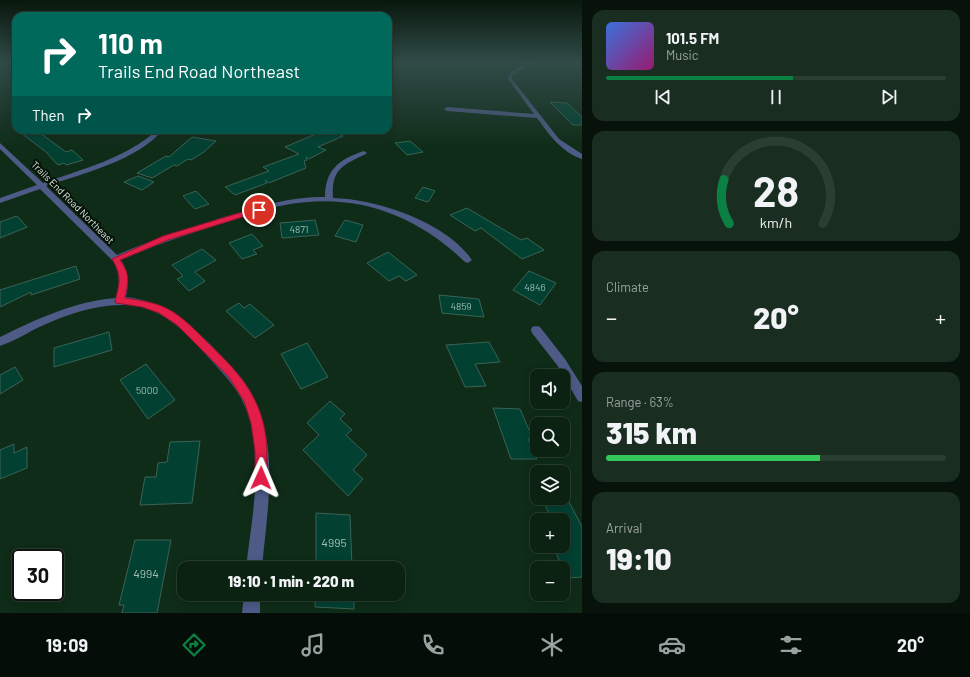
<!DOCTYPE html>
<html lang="en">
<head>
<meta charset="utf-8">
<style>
	body { margin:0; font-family:Barlow,sans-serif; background:#192e20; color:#f1f3f6; height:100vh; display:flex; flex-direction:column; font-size:15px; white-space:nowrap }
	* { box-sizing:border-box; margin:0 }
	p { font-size:13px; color:#9aa39f }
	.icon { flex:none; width:22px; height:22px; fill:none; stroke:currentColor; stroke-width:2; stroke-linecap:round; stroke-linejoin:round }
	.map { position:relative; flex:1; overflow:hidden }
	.panel { display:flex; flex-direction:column; gap:10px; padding:10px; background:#06120a; width:388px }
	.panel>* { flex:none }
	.hud { position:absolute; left:12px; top:12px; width:380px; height:122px; border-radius:12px; box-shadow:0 2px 10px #0003,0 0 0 1px #2b3e32; background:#00695c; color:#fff; overflow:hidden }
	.tools { position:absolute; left:530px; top:369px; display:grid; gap:8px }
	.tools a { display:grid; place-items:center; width:40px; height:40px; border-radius:8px; background:#0b2112; box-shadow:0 2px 10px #0003,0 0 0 1px #2b3e32; font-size:20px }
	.speed { position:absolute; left:12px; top:549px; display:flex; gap:8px; font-size:20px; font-weight:700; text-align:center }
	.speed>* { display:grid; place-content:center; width:52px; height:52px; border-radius:50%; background:#0b2112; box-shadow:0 2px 10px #0003,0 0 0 1px #2b3e32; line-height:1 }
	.speed .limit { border:2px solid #111; border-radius:6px; background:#fff; color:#111 }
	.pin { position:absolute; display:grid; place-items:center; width:34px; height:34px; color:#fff; margin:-17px; border:2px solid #fff; border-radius:50%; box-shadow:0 1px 4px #0007 }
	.me { position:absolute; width:44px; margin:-22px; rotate:1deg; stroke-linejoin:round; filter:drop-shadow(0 0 3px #0008) }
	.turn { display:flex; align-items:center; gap:14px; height:84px; padding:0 20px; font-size:18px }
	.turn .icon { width:52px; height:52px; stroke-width:2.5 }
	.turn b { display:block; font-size:28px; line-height:34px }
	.then { display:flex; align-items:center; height:38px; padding:0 20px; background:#0003; gap:8px; font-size:15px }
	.big { font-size:30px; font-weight:800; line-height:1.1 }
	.panel .tile { flex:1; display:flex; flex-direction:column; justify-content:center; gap:6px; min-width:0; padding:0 14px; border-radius:12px; background:#192e20 }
	.panel .dial { align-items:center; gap:0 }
	.dial svg { height:104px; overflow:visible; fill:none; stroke:#2b3e32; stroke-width:7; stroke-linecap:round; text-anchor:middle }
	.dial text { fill:#f1f3f6; stroke:none }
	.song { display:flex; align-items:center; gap:12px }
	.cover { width:48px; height:48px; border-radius:6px; background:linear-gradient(135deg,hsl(220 70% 55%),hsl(320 70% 35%)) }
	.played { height:4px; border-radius:2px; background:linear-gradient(90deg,#0b8043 55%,#2b3e32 55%) }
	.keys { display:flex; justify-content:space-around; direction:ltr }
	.heat { display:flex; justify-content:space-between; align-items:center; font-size:22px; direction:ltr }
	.charge { height:6px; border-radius:3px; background:linear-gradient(90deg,#34c759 63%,#2b3e32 0) }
	.trip { position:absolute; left:177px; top:561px; width:228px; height:40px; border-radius:12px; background:#0b2112; box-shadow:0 2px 10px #0003,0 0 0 1px #2b3e32; font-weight:800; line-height:40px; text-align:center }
	.menu { display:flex; height:64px; justify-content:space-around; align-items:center; background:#040d07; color:#9aa39f }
	.menu .icon { width:28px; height:28px }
	.menu .current { color:#0b8043 }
	.menu b { font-size:18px; color:#f1f3f6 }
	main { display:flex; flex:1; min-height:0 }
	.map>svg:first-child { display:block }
	.building { fill:#024132; stroke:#3a6356 }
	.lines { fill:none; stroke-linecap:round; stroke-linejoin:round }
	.minor { fill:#4e5b87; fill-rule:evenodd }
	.route { fill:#e11d48; stroke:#92132f }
	.labels { text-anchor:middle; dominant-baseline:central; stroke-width:4; stroke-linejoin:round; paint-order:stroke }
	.far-street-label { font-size:10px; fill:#d7e8da; stroke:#061209 }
	.number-label { font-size:10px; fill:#a2beb0 }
	.near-number-label { font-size:12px; fill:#a2beb0 }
</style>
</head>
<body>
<main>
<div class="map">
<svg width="582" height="613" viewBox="0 0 582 613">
	<rect width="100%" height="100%" fill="#0f2c18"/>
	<!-- building -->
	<path class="building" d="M550,102L567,103L582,117V125H573Z
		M17,130H36L66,152L72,150L83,160L66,165L64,163L58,165L46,152Z
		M325,130H330L343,136L318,147L326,150L309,159L306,157L307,160L304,161L306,168L269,183L265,180L267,183L235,195L225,187L269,171L263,167L299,154L285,147Z
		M192,137L216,141L204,152L191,160L188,159L177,166L174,165L152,178L137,173L166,156L169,157Z
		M410,141L423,152L407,155L395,143Z
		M138,176L154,182L142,190L124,182Z
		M423,187L435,191L428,202L415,198Z
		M196,191L209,204L195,209L183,196Z
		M467,208L521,240L527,238L544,250L522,259L481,228L475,231L450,215Z
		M17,216L27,227L0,238V222Z
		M315,220L319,235L282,238L280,223Z
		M345,220L363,225L356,242L335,236Z
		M252,234L263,246L253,250L257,254L242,259L229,243Z
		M202,249L216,260L195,272L205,281L189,291L177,279L183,276L172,265Z
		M388,252L417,275L406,281L399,276L389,281L367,263Z
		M76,266L80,279L31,295V292L0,307V290Z
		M529,271L556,283L540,305L513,290Z
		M439,295L479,299L484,317L442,313Z
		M239,303L244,308L250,304L274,325L255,338L226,311Z
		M109,332L112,350L54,367V348Z
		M489,342L500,362L475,364L486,386L465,387L446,345Z
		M307,343L328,377L301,389L281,354Z
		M146,364L175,400L148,419L120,380Z
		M15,367L23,380L0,394V375Z
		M330,401L345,414L340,419L352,430L346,435L367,455L353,470L363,479L348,496L303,450L319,435L307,423Z
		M493,408L520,409L533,439H528L537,459H511Z
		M200,441L192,503L140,505L145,477H156L158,463L167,462L170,442Z
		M14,444V453L27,447V468L0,479V450Z
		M542,498H567L579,521L582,527V577L567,578L553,546H563V520H552Z
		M316,513L350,515L352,568H316Z
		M135,540H171L157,613H122L124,605H119Z
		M315,594H354V609L315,607Z"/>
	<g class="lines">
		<!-- minor -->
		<path class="minor" d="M532,62H537L519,71L512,76V79L559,139L582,154V159C561,152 549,134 537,118L447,111L444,109L447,107L534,114L508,79C509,69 524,65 532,62Z
			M157,130H163C136,161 84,173 46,186L117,255C151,240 186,229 221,218C255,208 289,196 325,197C325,170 339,159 364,151L367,153L366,154C343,165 331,169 333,198C377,199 446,222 472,260L468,263L465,262C415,214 355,192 285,205C265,208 246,216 227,222C191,233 155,245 121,260C129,272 129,284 126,297C165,302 184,318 211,345C224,360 239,372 249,389C281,442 267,510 262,568H246C252,516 267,446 241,398C230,378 212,362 197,345C177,323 153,304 122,305C91,305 63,316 35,329C24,335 12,342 0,346V337C37,319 75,301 116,298C120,284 120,273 113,261L40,189L0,203V198L37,185L0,149V143L43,183C82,169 125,159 157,130Z
			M536,326L540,327L565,359L582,386V402L578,401L557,365L532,333L531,330L532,327Z
			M244,594H260V613H242Z"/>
	</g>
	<!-- sky -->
	<linearGradient id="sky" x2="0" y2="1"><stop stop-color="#08180d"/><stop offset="0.42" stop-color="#314b48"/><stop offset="1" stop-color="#314b48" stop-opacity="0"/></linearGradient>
	<rect width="582" height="148" fill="url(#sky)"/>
	<!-- route -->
	<path class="route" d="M259,207L263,210L262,211L168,240L120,260C131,276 128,281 125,298C138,300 154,302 166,308C182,316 194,329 206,341C243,376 268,404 267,459C267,467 269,475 266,483L261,485L257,483L255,478V451L251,423L244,401L228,376L177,325L159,313L142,307L116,303L115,301C120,282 122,276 112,259L163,236Z"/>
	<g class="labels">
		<!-- far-street labels -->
		<g class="far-street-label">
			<text transform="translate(73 202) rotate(45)">Trails End Road Northeast</text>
		</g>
		<!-- number labels -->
		<g class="number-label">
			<text x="299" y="229">4871</text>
			<text x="535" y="287">4846</text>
			<text x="461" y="306">4859</text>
			<text x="147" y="390">5000</text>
		</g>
		<!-- near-number labels -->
		<g class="near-number-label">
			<text x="334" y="542">4995</text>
			<text x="146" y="573">4994</text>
		</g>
	</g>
</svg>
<div class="tools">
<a><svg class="icon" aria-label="sound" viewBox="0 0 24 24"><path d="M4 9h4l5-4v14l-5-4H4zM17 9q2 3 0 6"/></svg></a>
<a><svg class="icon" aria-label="search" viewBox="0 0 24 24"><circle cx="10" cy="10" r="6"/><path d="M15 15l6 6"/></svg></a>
<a><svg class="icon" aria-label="layers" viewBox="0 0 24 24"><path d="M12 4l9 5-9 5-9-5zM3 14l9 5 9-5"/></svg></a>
<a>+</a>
<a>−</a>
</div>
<div class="speed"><div class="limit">30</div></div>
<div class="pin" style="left:259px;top:210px;background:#d93025"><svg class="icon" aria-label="arrive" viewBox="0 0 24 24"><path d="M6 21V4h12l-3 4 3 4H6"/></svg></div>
<svg class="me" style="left:261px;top:478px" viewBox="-20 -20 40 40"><path d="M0-17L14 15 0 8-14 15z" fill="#e11d48" stroke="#fff" stroke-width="4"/></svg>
<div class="trip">19:10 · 1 min · 220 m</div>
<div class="hud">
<div class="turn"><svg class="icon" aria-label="right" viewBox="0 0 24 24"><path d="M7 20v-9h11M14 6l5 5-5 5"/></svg><div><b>110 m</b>Trails End Road Northeast</div></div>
<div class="then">Then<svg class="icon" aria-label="right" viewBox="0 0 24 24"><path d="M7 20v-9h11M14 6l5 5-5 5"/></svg></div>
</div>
</div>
<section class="panel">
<div class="tile">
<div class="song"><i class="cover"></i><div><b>101.5 FM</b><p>Music</p></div></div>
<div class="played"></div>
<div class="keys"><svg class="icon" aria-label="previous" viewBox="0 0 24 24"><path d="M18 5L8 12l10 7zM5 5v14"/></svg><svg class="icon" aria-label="pause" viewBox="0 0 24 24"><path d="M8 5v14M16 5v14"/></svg><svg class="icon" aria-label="next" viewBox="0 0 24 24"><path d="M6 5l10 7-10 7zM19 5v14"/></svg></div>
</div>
<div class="tile dial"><svg viewBox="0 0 100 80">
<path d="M14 69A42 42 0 1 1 86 69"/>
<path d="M14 69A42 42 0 0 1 10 35" stroke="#0b8043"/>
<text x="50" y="56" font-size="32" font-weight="700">28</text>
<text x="50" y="72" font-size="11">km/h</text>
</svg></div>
<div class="tile"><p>Climate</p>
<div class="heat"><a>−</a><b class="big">20°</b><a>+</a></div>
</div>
<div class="tile"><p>Range · 63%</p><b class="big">315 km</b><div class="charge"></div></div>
<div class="tile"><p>Arrival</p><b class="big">19:10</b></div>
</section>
</main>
<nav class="menu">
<b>19:09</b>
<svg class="icon current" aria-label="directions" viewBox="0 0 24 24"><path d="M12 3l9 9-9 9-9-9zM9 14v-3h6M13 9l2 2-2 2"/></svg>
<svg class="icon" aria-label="music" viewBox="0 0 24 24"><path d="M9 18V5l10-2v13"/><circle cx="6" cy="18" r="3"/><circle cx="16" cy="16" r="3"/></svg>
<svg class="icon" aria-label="phone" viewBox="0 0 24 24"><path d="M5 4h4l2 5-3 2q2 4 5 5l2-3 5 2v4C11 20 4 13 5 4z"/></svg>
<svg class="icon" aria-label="climate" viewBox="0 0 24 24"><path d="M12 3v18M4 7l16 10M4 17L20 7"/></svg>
<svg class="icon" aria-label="car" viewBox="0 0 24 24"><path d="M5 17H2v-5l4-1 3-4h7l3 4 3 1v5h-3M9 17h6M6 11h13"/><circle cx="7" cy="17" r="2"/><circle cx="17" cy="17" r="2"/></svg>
<svg class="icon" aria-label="filters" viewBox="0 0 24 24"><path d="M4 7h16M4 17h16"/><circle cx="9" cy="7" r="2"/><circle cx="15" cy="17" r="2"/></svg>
<b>20°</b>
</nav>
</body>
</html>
